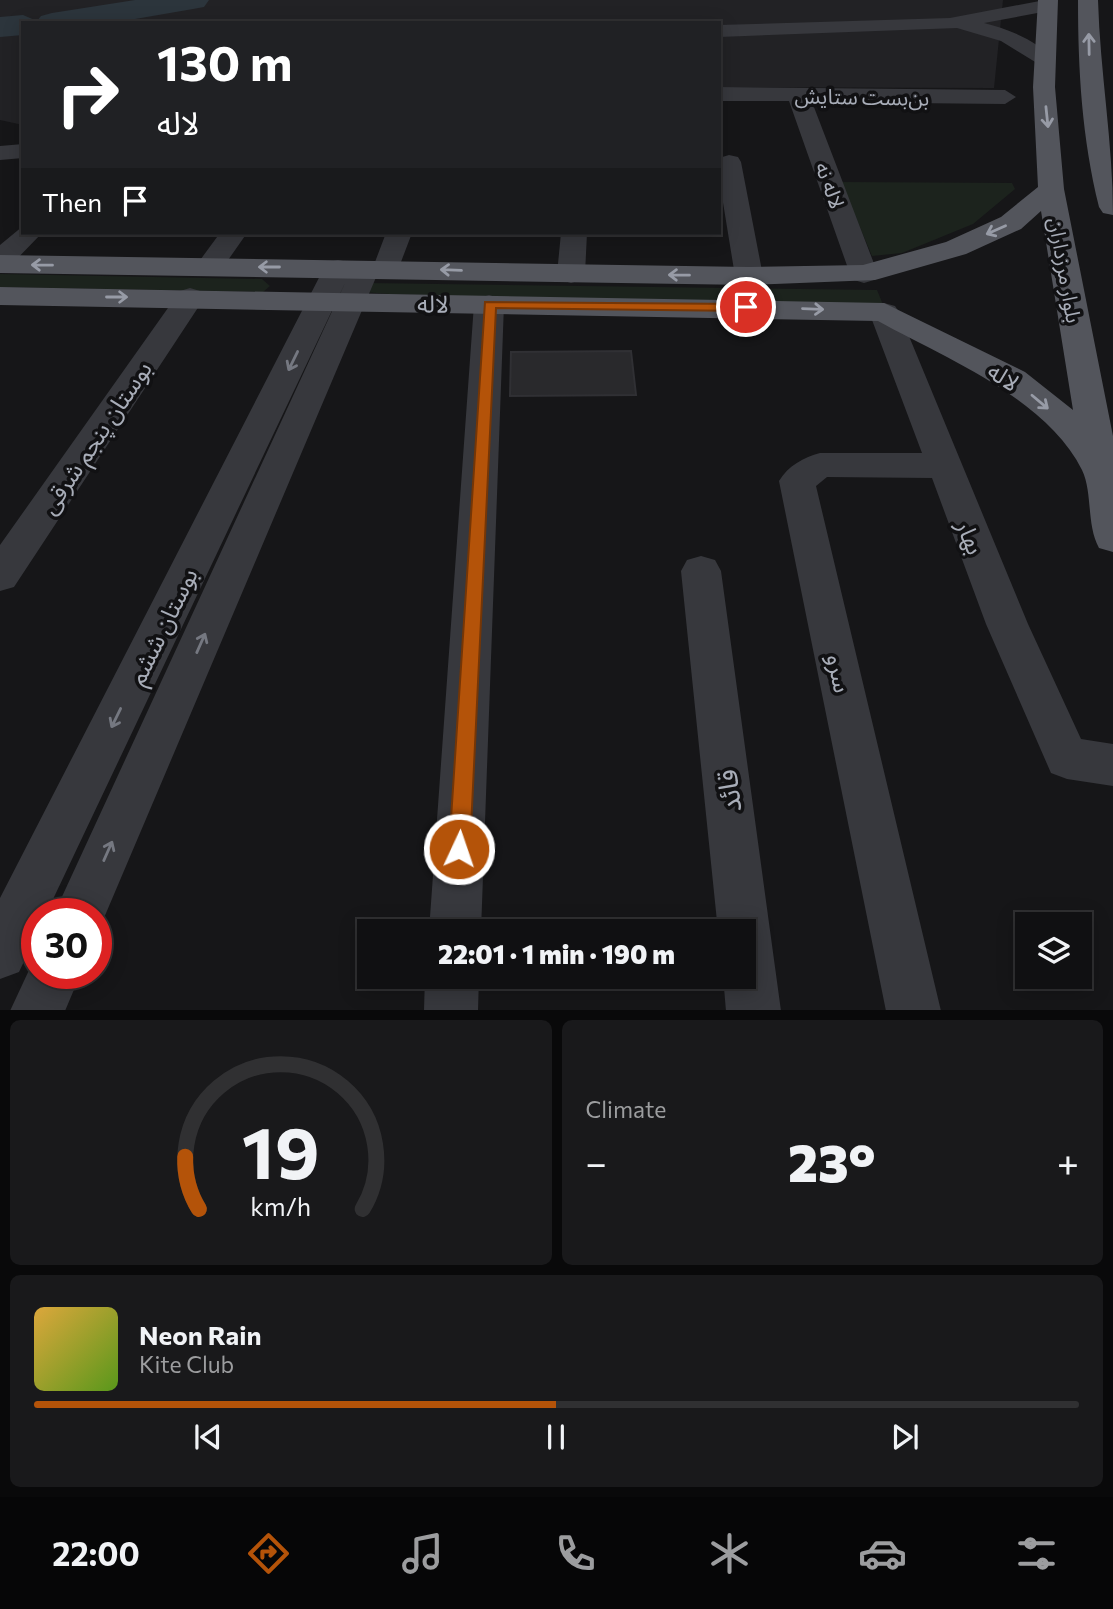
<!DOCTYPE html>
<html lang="en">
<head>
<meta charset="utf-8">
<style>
	body { margin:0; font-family:Commissioner,"Noto Sans Arabic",sans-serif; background:#19191b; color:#f1f3f6; height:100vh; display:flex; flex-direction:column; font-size:26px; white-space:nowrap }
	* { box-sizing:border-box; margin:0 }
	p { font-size:23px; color:#9c9d9f }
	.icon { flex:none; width:38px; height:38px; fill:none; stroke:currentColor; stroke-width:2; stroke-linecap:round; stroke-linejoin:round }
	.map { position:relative; height:1010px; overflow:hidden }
	.sheet { display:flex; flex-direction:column; gap:10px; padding:10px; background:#09090a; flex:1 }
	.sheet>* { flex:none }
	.guide { position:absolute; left:21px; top:21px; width:700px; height:214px; border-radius:0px; box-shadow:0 4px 18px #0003,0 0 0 2px #303032; background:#202124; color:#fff; overflow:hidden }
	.fabs { position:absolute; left:1015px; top:912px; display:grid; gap:14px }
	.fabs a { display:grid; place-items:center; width:77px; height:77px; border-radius:0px; background:#101012; box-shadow:0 4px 18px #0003,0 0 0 2px #303032; font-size:35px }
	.speed { position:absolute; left:21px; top:898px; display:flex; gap:14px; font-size:35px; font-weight:700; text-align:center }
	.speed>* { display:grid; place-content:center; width:91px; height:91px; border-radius:50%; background:#101012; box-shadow:0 4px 18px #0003,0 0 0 2px #303032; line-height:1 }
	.speed .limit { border:10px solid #d22; background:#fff; color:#111 }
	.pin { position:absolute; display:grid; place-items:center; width:60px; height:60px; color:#fff; margin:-30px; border:4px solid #fff; border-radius:50%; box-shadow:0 2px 7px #0007 }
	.me { position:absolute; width:77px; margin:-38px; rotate:3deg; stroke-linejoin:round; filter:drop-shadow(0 0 5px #0008) }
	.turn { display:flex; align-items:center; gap:24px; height:147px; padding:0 21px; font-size:32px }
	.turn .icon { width:91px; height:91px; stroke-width:2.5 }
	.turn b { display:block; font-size:49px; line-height:60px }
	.then { display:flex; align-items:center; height:66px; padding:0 21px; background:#0003; gap:14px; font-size:26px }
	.big { font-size:52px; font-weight:800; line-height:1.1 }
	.sheet .card { flex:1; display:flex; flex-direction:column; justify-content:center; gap:10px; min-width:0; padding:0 24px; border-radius:10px; background:#19191b }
	.sheet .dial { align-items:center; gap:0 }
	.dial svg { height:182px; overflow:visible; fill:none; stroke:#303032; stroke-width:7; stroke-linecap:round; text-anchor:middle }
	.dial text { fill:#f1f3f6; stroke:none }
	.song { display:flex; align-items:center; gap:21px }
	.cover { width:84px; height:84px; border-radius:10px; background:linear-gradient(135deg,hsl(40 70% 55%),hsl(90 70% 35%)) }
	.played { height:7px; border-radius:4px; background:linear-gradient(90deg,#b45309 50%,#303032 50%) }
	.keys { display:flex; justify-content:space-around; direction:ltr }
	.heat { display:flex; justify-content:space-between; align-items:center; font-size:38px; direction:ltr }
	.sheet .tiles { flex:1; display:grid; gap:10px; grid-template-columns:1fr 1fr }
	.card:last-child { grid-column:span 2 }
	.trip { position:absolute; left:357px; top:919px; width:399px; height:70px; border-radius:0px; background:#101012; box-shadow:0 4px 18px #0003,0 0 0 2px #303032; font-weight:800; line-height:70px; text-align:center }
	.tab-bar { display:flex; height:112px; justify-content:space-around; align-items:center; background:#060607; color:#9c9d9f }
	.tab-bar .icon { width:49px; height:49px }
	.tab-bar .current { color:#b45309 }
	.tab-bar b { font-size:32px; color:#f1f3f6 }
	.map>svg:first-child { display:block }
	.built { fill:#222225 }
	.green { fill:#1c231d }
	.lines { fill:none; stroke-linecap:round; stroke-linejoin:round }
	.river { fill:#2c353c; fill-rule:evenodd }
	.building { fill:#29292c; stroke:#303034; stroke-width:2 }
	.minor { fill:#37383d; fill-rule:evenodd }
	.major { fill:#53555c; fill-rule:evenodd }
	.oneway { stroke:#979ba6 }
	.oneway2 { stroke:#757881 }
	.route { fill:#b45309; stroke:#753606; stroke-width:2 }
	.labels { text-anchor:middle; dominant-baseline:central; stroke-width:7; stroke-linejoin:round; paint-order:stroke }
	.far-street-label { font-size:21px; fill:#a8adb8; stroke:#111113 }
	.street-label { font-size:24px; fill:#a8adb8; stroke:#111113 }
	.near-street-label { font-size:28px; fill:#a8adb8; stroke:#111113 }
</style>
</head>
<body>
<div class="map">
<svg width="1113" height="1011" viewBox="0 0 1113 1011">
	<rect width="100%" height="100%" fill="#161618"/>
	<!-- built -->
	<path class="built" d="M0,0H1003L994,88L719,87V23H23V125L0,120Z"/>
	<!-- green -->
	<path class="green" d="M841,182L1012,183L1015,189L973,224L902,253L872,256Z
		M0,274L262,279L270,286L263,292L0,287Z
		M367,283L877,290L884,307L389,294L363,292Z"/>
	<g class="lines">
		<!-- river -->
		<path class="river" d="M135,0H209L204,7L193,9L112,23H23V35L0,37V17L23,15L37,21L41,16L52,13Z"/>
	</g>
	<!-- building -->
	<path class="building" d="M631,351L636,395L510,396L511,352Z"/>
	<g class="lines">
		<!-- minor -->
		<path class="minor" d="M1045,0L1055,1L1057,5L1048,11L984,23C1008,29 1040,41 1055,62L1045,68L1001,41L957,28L719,37V25L950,18Z
			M719,87L1005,90L1016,97L1005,104L812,102L878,274L874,280L864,283L854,280L850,274L789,101H719Z
			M23,144V158L0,160V146Z
			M729,155L738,157L741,162L763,276L759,282L749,285L739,282L735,276L719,178V158Z
			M23,226V233H42L10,266L0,268V245Z
			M220,233H247L219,273L209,275L199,273L195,267Z
			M386,233H412L396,275H377L98,932L96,914H54L346,281L46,914H37V934L19,972L0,979V898L324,268L328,262L338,260L348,262L352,267L355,262H375Z
			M561,233H587L585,274L581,280L571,283L561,280L557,274Z
			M190,288L200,291L205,297L14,587L0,591V545L180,291Z
			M489,295L499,298L504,304L481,931H429L474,304L479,298Z
			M884,303L895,306L899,312L1028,624L1081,739L1113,744V786L1067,779L1051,773L986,624L932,478L827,477L816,486L941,1011H886L779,481C788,466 804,457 820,453H922L869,312L873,306Z
			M701,556L715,560L721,571L781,1011H726L723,976H744V931H718L681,571L687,560Z
			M37,953V973H81L65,1011H10Z
			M425,976H479L478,1011H424Z"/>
		<!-- major -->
		<path class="major" d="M1038,0H1058L1055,87L1064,189L1113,436V552L1099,548C1086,524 1093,493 1082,470C1046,398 945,358 878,321L0,305V287L884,303L1025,372L1073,410L1041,211L1021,229L966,254L875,280L749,285L0,273V255L749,267L863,265L946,242L1001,217L1038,187L1033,87Z
			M1078,0H1098C1100,72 1113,143 1113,215L1103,213L1099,207C1082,138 1078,71 1078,0Z"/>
	</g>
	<!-- one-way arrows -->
	<defs><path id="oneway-shaft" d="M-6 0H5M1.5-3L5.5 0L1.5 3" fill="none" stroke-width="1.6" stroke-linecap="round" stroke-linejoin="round" transform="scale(1.75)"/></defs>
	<g class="oneway">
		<use href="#oneway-shaft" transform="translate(1089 44) rotate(-91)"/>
		<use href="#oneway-shaft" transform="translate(1047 117) rotate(84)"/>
		<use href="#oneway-shaft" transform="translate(996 230) rotate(156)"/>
		<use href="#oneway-shaft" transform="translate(42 265) rotate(-179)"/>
		<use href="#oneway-shaft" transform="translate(269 267) rotate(-180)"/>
		<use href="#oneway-shaft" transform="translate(451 270) rotate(-178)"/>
		<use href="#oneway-shaft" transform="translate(679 275) rotate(-179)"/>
		<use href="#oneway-shaft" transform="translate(117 297)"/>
		<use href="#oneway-shaft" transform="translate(813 309) rotate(2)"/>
		<use href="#oneway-shaft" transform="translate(1040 402) rotate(40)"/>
	</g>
	<g class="oneway2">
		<use href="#oneway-shaft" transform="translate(293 361) rotate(116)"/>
		<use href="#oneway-shaft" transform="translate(201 643) rotate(-66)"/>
		<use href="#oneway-shaft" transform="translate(116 718) rotate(116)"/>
		<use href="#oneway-shaft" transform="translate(108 851) rotate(-66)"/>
	</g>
	<!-- route -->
	<path class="route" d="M485,302L746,304L753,307L746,311L496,308L470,849L467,857L459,860L452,857L449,849Z"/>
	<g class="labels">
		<!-- far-street labels -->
		<g class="far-street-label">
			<text transform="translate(862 96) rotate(1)">بن‌بست ستایش</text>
			<text transform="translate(831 185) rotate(70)">لاله نه</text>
			<text transform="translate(1066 270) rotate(80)">بلوار مرزداران</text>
		</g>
		<!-- street labels -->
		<g class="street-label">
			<text transform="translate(433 303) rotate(1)">لاله</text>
			<text transform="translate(1004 376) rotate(33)">لاله</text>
			<text transform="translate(95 437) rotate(-56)">بوستان پنجم شرقی</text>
			<text transform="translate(971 537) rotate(68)">بهار</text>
			<text transform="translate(162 626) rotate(-64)">بوستان ششم</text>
			<text transform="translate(840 673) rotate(78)">سرو</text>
		</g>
		<!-- near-street labels -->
		<g class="near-street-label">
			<text transform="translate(728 791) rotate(-97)">قائد</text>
		</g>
	</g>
</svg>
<div class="fabs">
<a><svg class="icon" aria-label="layers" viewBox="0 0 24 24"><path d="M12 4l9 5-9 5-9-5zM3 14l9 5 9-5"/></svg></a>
</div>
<div class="speed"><div class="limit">30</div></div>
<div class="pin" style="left:746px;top:307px;background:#d93025"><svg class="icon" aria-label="arrive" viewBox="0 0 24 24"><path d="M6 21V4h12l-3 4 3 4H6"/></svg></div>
<svg class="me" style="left:459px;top:849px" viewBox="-20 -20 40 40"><circle r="17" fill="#b45309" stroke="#fff" stroke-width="3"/><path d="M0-11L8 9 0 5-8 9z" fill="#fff"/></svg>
<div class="trip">22:01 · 1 min · 190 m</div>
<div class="guide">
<div class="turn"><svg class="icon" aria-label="right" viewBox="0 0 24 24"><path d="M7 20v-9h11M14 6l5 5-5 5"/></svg><div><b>130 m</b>لاله</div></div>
<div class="then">Then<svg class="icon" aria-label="arrive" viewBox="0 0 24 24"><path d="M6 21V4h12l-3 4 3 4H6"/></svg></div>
</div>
</div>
<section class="sheet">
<div class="tiles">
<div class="card dial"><svg viewBox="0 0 100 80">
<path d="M14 69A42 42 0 1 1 86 69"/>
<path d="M14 69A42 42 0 0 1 8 46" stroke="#b45309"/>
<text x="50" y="56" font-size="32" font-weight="700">19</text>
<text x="50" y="72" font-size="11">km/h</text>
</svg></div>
<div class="card"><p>Climate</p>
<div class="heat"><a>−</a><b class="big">23°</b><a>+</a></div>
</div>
<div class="card">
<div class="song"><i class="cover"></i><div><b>Neon Rain</b><p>Kite Club</p></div></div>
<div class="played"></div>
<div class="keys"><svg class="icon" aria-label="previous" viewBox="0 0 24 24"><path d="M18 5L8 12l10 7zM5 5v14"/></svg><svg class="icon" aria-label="pause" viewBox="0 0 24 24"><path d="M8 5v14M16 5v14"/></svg><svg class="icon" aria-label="next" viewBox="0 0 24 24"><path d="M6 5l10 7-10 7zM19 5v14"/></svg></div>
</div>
</div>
</section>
<nav class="tab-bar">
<b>22:00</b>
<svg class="icon current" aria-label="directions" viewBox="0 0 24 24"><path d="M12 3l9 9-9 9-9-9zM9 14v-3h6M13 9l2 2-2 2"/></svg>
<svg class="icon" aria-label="music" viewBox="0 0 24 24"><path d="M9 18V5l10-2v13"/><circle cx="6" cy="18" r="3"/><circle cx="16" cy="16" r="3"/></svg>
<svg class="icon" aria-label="phone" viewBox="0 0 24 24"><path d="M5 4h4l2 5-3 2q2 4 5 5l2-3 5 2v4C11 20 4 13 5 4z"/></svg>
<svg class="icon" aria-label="climate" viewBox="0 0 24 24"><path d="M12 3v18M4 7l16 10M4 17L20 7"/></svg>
<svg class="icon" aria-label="car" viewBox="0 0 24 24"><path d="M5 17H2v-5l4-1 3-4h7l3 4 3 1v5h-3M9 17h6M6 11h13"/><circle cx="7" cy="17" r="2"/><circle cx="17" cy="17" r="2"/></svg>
<svg class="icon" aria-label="filters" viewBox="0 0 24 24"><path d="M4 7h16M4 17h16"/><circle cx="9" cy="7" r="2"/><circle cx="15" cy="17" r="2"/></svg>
</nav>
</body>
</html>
